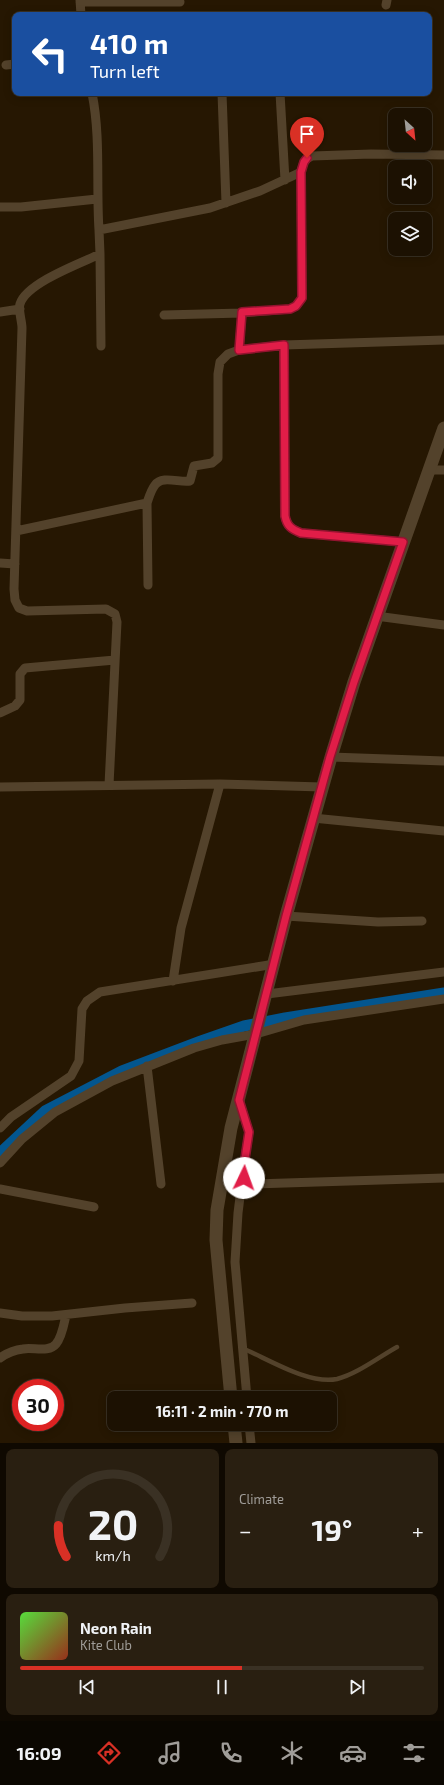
<!DOCTYPE html>
<html lang="en">
<head>
<meta charset="utf-8">
<style>
	body { margin:0; font-family:"Exo 2",sans-serif; background:#291f11; color:#f1f3f6; height:100vh; display:flex; flex-direction:column; font-size:15px; white-space:nowrap }
	* { box-sizing:border-box; margin:0 }
	p { font-size:13px; color:#a09d99 }
	.icon { flex:none; width:22px; height:22px; fill:none; stroke:currentColor; stroke-width:2; stroke-linecap:round; stroke-linejoin:round }
	.map { position:relative; height:1443px; overflow:hidden }
	.panel { display:flex; flex-direction:column; gap:6px; padding:6px; background:#0f0901; flex:1 }
	.panel>* { flex:none }
	.banner { position:absolute; left:12px; top:12px; width:420px; height:84px; border-radius:8px; box-shadow:0 2px 10px #0003,0 0 0 1px #3a3124; background:#1a4fa0; color:#fff; overflow:hidden }
	.needle { width:26px; rotate:153deg }
	.controls { position:absolute; left:388px; top:108px; display:grid; gap:8px }
	.controls a { display:grid; place-items:center; width:44px; height:44px; border-radius:8px; background:#1c1102; box-shadow:0 2px 10px #0003,0 0 0 1px #3a3124; font-size:20px }
	.speed { position:absolute; left:12px; top:1379px; display:flex; gap:8px; font-size:20px; font-weight:700; text-align:center }
	.speed>* { display:grid; place-content:center; width:52px; height:52px; border-radius:50%; background:#1c1102; box-shadow:0 2px 10px #0003,0 0 0 1px #3a3124; line-height:1 }
	.speed .limit { border:6px solid #d22; background:#fff; color:#111 }
	.pin { position:absolute; display:grid; place-items:center; width:34px; height:34px; color:#fff; margin:-41px -17px; border-radius:50% 50% 50% 0; rotate:-45deg; box-shadow:0 0 4px #0007 }
	.pin .icon { rotate:45deg }
	.me { position:absolute; width:44px; margin:-22px; rotate:3deg; stroke-linejoin:round; filter:drop-shadow(0 0 3px #0008) }
	.turn { display:flex; align-items:center; gap:14px; height:84px; padding:0 12px; font-size:18px }
	.turn .icon { width:52px; height:52px; stroke-width:2.5 }
	.turn b { display:block; font-size:28px; line-height:34px }
	.big { font-size:30px; font-weight:700; line-height:1.1 }
	.panel .widget { flex:1; display:flex; flex-direction:column; justify-content:center; gap:6px; min-width:0; padding:0 14px; border-radius:8px; background:#291f11 }
	.panel .dial { align-items:center; gap:0 }
	.dial svg { height:104px; overflow:visible; fill:none; stroke:#3a3124; stroke-width:7; stroke-linecap:round; text-anchor:middle }
	.dial text { fill:#f1f3f6; stroke:none }
	.song { display:flex; align-items:center; gap:12px }
	.cover { width:48px; height:48px; border-radius:6px; background:linear-gradient(135deg,hsl(110 70% 55%),hsl(10 70% 35%)) }
	.played { height:4px; border-radius:2px; background:linear-gradient(90deg,#d93025 55%,#3a3124 55%) }
	.keys { display:flex; justify-content:space-around; direction:ltr }
	.heat { display:flex; justify-content:space-between; align-items:center; font-size:22px; direction:ltr }
	.panel .tiles { flex:1; display:grid; gap:6px; grid-template-columns:1fr 1fr }
	.widget:last-child { grid-column:span 2 }
	.trip { position:absolute; left:107px; top:1391px; width:230px; height:40px; border-radius:8px; background:#1c1102; box-shadow:0 2px 10px #0003,0 0 0 1px #3a3124; font-weight:700; line-height:40px; text-align:center }
	.tabs { display:flex; height:64px; justify-content:space-around; align-items:center; background:#0b0701; color:#a09d99 }
	.tabs .icon { width:28px; height:28px }
	.tabs .selected { color:#d93025 }
	.tabs b { font-size:18px; color:#f1f3f6 }
	.map>svg:first-child { display:block }
	.lines { fill:none; stroke-linecap:round; stroke-linejoin:round }
	.canal { stroke:#03568f; stroke-width:11 }
	.service { stroke:#53422b; stroke-width:4.5 }
	.minor { stroke:#53422b; stroke-width:9 }
	.secondary { stroke:#53422b; stroke-width:13 }
	.route-casing { stroke:#92132f; stroke-width:10 }
	.route { stroke:#e11d48; stroke-width:7 }
</style>
</head>
<body>
<div class="map">
<svg width="444" height="1443" viewBox="0 0 444 1443">
	<rect width="100%" height="100%" fill="#261702"/>
	<g class="lines">
		<!-- canal -->
		<path class="canal" d="M0,1153L45,1111L122,1071L201,1041L244,1026L285,1018L444,993"/>
		<!-- service -->
		<path class="service" d="M242,1348C268,1359 309,1385 337,1379C357,1374 379,1357 397,1347"/>
		<!-- minor -->
		<path class="minor" d="M80,0L81,15
			M80,2H180
			M386,5L387,0
			M6,65L15,64
			M92,93C101,138 96,184 99,230L210,208L260,191L301,172C303,164 304,159 312,156L371,154L444,155
			M222,93L226,203
			M280,93L285,180
			M0,207H21L97,199
			M99,230L100,254C81,263 26,283 20,304C18,310 22,321 22,328L14,589L15,600L19,608L27,611L106,609L115,614L117,622L109,785
			M100,254L101,346
			M0,312L20,309
			M164,315L242,313
			M284,345L285,516C287,526 291,529 301,533L403,542
			M239,350L242,313L290,309L296,306L302,298L301,172
			M429,470H444
			M147,503C149,497 151,490 155,485C162,475 180,483 190,481L194,466L212,463L218,458V374L220,362L228,354L239,350L284,345L444,340
			M16,531L147,503L148,585
			M0,563L15,564
			M376,616L444,625
			M0,713L15,706L20,700V674L25,668L115,660
			M331,757L444,761
			M0,787L220,784L322,787
			M313,818L444,831
			M286,916L378,922L422,921
			M173,981L181,928L220,784
			M267,994L444,972
			M147,1066L161,1184
			M239,1100L249,1132L243,1172L244,1178L247,1182L253,1184L444,1178
			M0,1128L11,1117L71,1076L79,1061L82,1009L87,1001L100,992L275,964
			M0,1163L22,1139L55,1112L112,1081L194,1048L222,1040L256,1034L304,1020L444,999
			M243,1173L238,1213L235,1262L247,1398
			M0,1189L94,1207
			M0,1313L22,1316H52L125,1308L192,1303
			M0,1358C7,1353 15,1350 23,1349C33,1347 49,1353 56,1344C62,1337 64,1324 66,1315
			M249,1424L251,1443"/>
		<!-- secondary -->
		<path class="secondary" d="M231,1398L216,1240L217,1210L231,1128L286,916L331,757L354,682L444,428
			M234,1424L236,1443"/>
	</g>
	<g class="lines">
		<defs>
			<path id="route" d="M244,1178L243,1172L249,1132L239,1100L286,916L330,757L354,682L403,542L301,533C291,529 287,526 285,516L284,345L239,350L242,312L290,309L296,306L302,298L301,172L304,162L307,158"/>
		</defs>
		<!-- route casing -->
		<use href="#route" class="route-casing"/>
		<!-- route -->
		<use href="#route" class="route"/>
	</g>
</svg>
<div class="controls">
<a><svg class="needle" viewBox="-14 -14 28 28"><path d="M0-13l5 13h-10z" fill="#e53935"/><path d="M0 13l5-13h-10z" fill="#a09d99"/></svg></a>
<a><svg class="icon" aria-label="sound" viewBox="0 0 24 24"><path d="M4 9h4l5-4v14l-5-4H4zM17 9q2 3 0 6"/></svg></a>
<a><svg class="icon" aria-label="layers" viewBox="0 0 24 24"><path d="M12 4l9 5-9 5-9-5zM3 14l9 5 9-5"/></svg></a>
</div>
<div class="speed"><div class="limit">30</div></div>
<div class="pin" style="left:307px;top:158px;background:#d93025"><svg class="icon" aria-label="arrive" viewBox="0 0 24 24"><path d="M6 21V4h12l-3 4 3 4H6"/></svg></div>
<svg class="me" style="left:244px;top:1178px" viewBox="-20 -20 40 40"><circle r="19" fill="#fff"/><path d="M0-13L10 11 0 6-10 11z" fill="#e11d48"/></svg>
<div class="trip">16:11 · 2 min · 770 m</div>
<div class="banner">
<div class="turn"><svg class="icon" aria-label="left" viewBox="0 0 24 24"><path d="M17 20v-9H6M10 6l-5 5 5 5"/></svg><div><b>410 m</b>Turn left</div></div>
</div>
</div>
<section class="panel">
<div class="tiles">
<div class="widget dial"><svg viewBox="0 0 100 80">
<path d="M14 69A42 42 0 1 1 86 69"/>
<path d="M14 69A42 42 0 0 1 8 45" stroke="#d93025"/>
<text x="50" y="56" font-size="32" font-weight="700">20</text>
<text x="50" y="72" font-size="11">km/h</text>
</svg></div>
<div class="widget"><p>Climate</p>
<div class="heat"><a>−</a><b class="big">19°</b><a>+</a></div>
</div>
<div class="widget">
<div class="song"><i class="cover"></i><div><b>Neon Rain</b><p>Kite Club</p></div></div>
<div class="played"></div>
<div class="keys"><svg class="icon" aria-label="previous" viewBox="0 0 24 24"><path d="M18 5L8 12l10 7zM5 5v14"/></svg><svg class="icon" aria-label="pause" viewBox="0 0 24 24"><path d="M8 5v14M16 5v14"/></svg><svg class="icon" aria-label="next" viewBox="0 0 24 24"><path d="M6 5l10 7-10 7zM19 5v14"/></svg></div>
</div>
</div>
</section>
<nav class="tabs">
<b>16:09</b>
<svg class="icon selected" aria-label="directions" viewBox="0 0 24 24"><path d="M12 3l9 9-9 9-9-9zM9 14v-3h6M13 9l2 2-2 2"/></svg>
<svg class="icon" aria-label="music" viewBox="0 0 24 24"><path d="M9 18V5l10-2v13"/><circle cx="6" cy="18" r="3"/><circle cx="16" cy="16" r="3"/></svg>
<svg class="icon" aria-label="phone" viewBox="0 0 24 24"><path d="M5 4h4l2 5-3 2q2 4 5 5l2-3 5 2v4C11 20 4 13 5 4z"/></svg>
<svg class="icon" aria-label="climate" viewBox="0 0 24 24"><path d="M12 3v18M4 7l16 10M4 17L20 7"/></svg>
<svg class="icon" aria-label="car" viewBox="0 0 24 24"><path d="M5 17H2v-5l4-1 3-4h7l3 4 3 1v5h-3M9 17h6M6 11h13"/><circle cx="7" cy="17" r="2"/><circle cx="17" cy="17" r="2"/></svg>
<svg class="icon" aria-label="filters" viewBox="0 0 24 24"><path d="M4 7h16M4 17h16"/><circle cx="9" cy="7" r="2"/><circle cx="15" cy="17" r="2"/></svg>
</nav>
</body>
</html>
